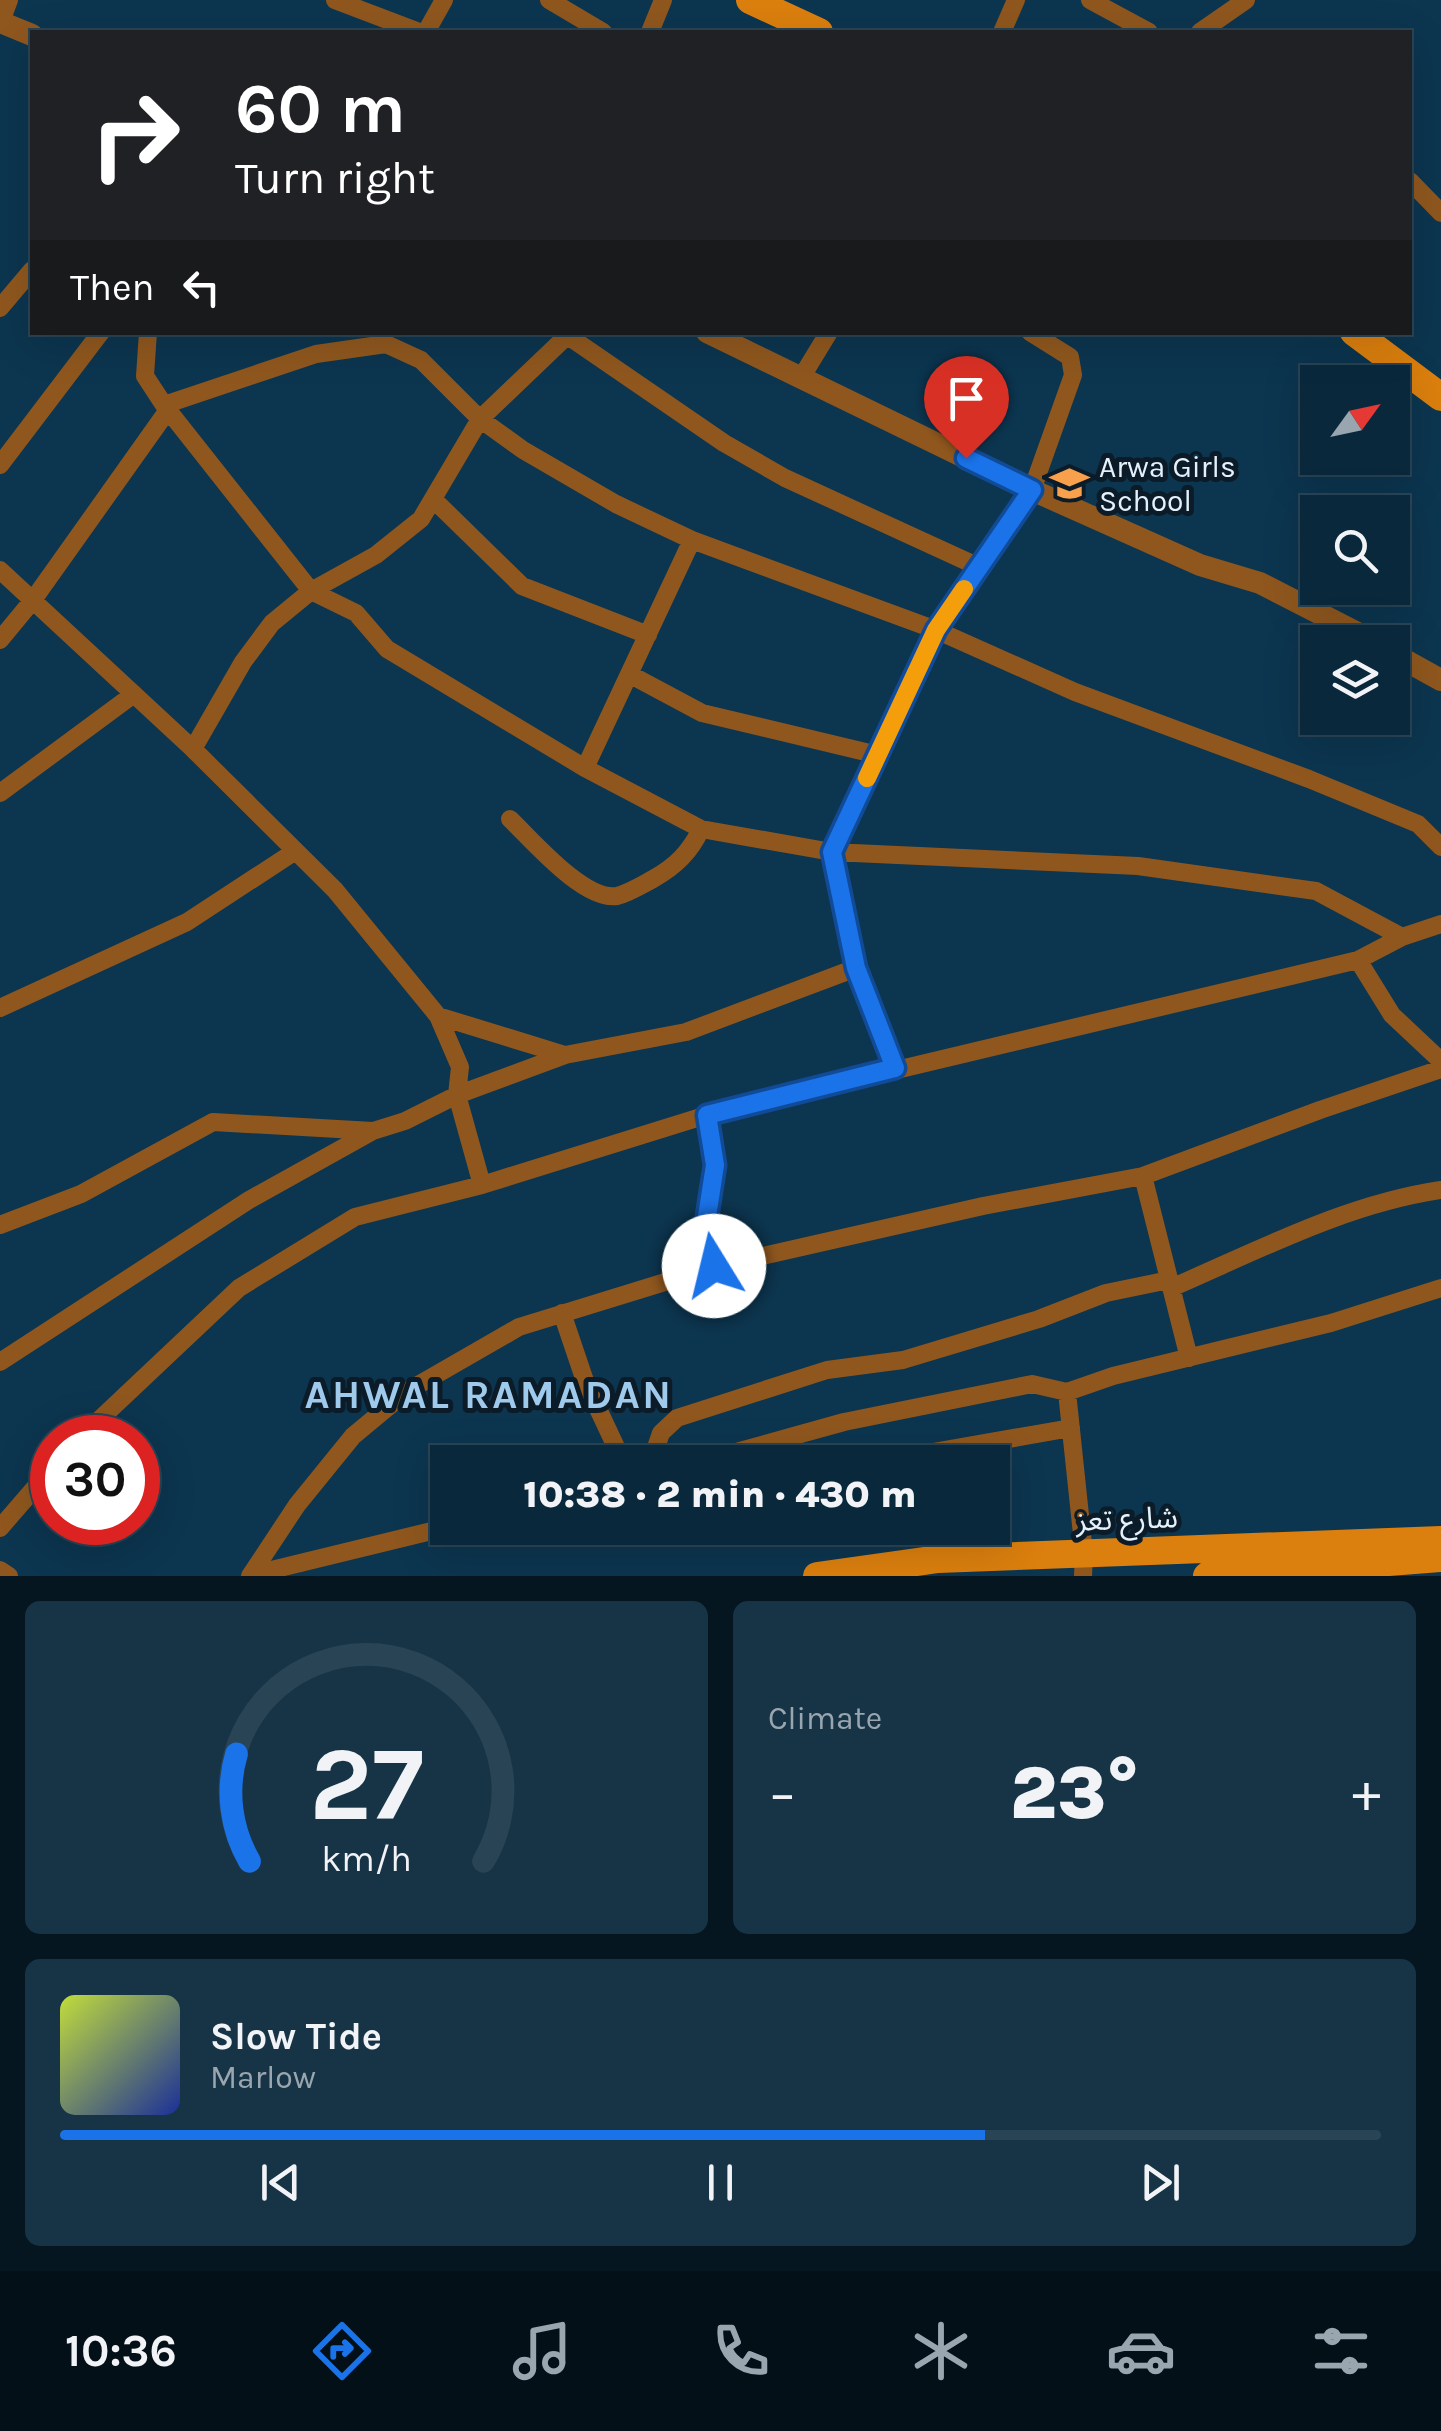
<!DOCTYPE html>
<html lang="en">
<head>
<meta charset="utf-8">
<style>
	body { margin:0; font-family:Karla,"Noto Sans Arabic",sans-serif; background:#173446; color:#f1f3f6; height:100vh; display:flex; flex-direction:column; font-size:38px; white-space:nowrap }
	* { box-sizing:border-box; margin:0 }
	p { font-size:32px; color:#99a6af }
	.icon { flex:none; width:55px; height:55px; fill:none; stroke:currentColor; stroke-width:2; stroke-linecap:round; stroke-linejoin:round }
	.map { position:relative; height:1576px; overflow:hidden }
	.sheet { display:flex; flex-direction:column; gap:25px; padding:25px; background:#051620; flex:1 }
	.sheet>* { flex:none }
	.banner { position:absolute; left:30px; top:30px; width:1382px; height:305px; border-radius:0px; box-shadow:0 10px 40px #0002,0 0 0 2px #294455; background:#202124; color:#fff; overflow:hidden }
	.needle { width:65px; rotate:57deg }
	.buttons { position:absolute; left:1300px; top:365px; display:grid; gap:20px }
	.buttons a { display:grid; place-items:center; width:110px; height:110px; border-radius:0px; background:#09283b; box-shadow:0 10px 40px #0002,0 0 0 2px #294455; font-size:50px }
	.speed { position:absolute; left:30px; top:1415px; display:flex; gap:20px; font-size:50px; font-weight:700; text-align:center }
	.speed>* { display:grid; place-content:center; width:130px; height:130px; border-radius:50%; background:#09283b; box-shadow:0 10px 40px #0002,0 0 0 2px #294455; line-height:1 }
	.speed .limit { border:15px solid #d22; background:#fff; color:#111 }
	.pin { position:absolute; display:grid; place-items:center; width:85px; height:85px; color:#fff; margin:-102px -42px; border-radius:50% 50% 50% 0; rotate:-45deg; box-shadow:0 0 10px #0007 }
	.pin .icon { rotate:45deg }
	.me { position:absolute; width:110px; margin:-55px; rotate:351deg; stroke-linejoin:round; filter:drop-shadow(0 0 8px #0008) }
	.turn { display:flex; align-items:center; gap:35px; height:210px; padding:0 40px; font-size:45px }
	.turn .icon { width:130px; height:130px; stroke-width:2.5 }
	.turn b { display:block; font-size:70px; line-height:85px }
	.then { display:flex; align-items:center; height:95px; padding:0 40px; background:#0003; gap:20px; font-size:38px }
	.big { font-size:75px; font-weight:800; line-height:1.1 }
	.sheet .tile { flex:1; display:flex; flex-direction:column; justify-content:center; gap:15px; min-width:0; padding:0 35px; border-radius:15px; background:#173446 }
	.sheet .dial { align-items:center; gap:0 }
	.dial svg { height:260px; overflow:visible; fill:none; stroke:#294455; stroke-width:7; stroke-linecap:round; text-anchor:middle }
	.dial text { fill:#f1f3f6; stroke:none }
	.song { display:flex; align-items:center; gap:30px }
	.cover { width:120px; height:120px; border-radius:15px; background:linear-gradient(135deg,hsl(70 70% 55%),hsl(230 70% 35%)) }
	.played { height:10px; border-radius:5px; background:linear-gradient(90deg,#1a73e8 70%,#294455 70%) }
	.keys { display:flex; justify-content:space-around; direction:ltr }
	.heat { display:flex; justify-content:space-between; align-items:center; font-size:55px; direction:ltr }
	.sheet .tiles { flex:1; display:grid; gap:25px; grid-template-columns:1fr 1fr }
	.tile:last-child { grid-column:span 2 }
	.trip { position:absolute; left:430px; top:1445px; width:580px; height:100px; border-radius:0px; background:#09283b; box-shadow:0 10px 40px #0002,0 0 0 2px #294455; font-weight:800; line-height:100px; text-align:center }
	.tab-bar { display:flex; height:160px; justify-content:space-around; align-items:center; background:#041018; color:#99a6af }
	.tab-bar .icon { width:70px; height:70px }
	.tab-bar .on { color:#1a73e8 }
	.tab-bar b { font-size:45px; color:#f1f3f6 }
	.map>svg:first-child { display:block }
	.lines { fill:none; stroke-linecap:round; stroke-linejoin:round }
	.minor { stroke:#8f571e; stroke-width:18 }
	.tertiary { stroke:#8f571e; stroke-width:22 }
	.primary { stroke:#db7f0e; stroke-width:28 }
	.route-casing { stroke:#114b97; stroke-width:25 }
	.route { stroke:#1a73e8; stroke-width:18 }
	.slow { stroke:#f59e0b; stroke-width:18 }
	.labels { text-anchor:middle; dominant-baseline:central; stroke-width:10; stroke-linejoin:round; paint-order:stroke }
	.poi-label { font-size:30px; fill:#e4f1fb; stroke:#0b1b27; text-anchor:start }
	.street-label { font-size:30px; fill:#e4f1fb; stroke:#0b1b27 }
	.district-label { font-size:40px; font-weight:bold; letter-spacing:2.5px; fill:#9fcaeb; stroke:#0b1b27 }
</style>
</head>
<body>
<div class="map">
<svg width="1441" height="1576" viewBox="0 0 1441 1576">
	<rect width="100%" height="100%" fill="#0c354f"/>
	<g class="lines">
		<!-- minor -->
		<path class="minor" d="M335,0L419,32
			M549,0L603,32
			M1090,0L1149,32
			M0,24L9,0
			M426,32L444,0
			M650,32L663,0
			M1002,32L1016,0
			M1200,32L1246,0
			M1410,181L1441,213
			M0,308L32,270
			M148,332L145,376L164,405L311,591L356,613L387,649L585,768L701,829L832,852L1138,866L1316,891L1402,937
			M568,336L724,443L785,478L979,567
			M801,378L829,332
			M164,405L316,354L386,344L421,360L480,419L523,450L616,504L692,540L936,630L1075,692L1309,779L1418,824L1441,847
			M0,465L101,332
			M433,499L522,586L648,635
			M0,570L193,749L335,890L438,1016L460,1067L457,1095L482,1185
			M0,640L33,600L168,410
			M629,674L702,713L878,755
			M193,749L243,662L272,623L311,591L376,555L421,519L480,419L571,332
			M585,768L692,540
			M0,793L134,694
			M510,819C533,841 584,901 617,896C629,893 642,885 653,879C676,866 690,852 701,829
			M1358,960L1392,1015L1441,1061
			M0,1008L187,922L294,852
			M438,1016L565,1055
			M895,1069L856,968L832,852L936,630L1032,490L1073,375L1070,357L1030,332
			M707,1115L715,1165L706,1223L714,1267
			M1143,1176L1189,1358
			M0,1225L81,1194L213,1122L373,1131L405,1121L457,1095L565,1055L686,1032L856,968
			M1171,1288C1259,1250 1346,1204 1441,1190
			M562,1313L585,1381L623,1462
			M0,1362L249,1200L373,1131
			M1067,1392L1084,1553L1083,1576
			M80,1438L239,1288L355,1217L482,1185L707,1115L1358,960L1402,937L1441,924
			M651,1462L661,1433L677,1418L827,1370L903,1360L1039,1319L1106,1293L1169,1280
			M700,1462L844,1422L1032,1384L1067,1392L1113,1376L1331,1323L1441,1288
			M876,1462L1071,1428
			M0,1528L52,1468
			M0,1570L9,1576
			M251,1575L448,1527
			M250,1576L297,1505L353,1436L406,1392L519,1327L714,1267L983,1206L1143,1176L1320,1110L1441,1069"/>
		<!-- tertiary -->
		<path class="tertiary" d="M0,22L32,35
			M707,332L1032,490L1200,565L1260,583L1375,642
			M1392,653L1441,680"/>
		<!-- primary -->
		<path class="primary" d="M750,0L819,32
			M1354,332L1441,397
			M817,1576L938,1559L1441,1540
			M1207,1576L1441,1558"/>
	</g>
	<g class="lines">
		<defs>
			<path id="route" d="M714,1266L706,1223L715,1165L707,1115L895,1068L856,968L832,852L936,630L1032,490L966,458"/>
		</defs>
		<!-- route casing -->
		<use href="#route" class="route-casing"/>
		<!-- route -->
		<use href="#route" class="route"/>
		<!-- slow -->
		<path class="slow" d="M867,778L936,630L964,589"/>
	</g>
	<!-- icons -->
	<defs>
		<symbol id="school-bare" viewBox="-9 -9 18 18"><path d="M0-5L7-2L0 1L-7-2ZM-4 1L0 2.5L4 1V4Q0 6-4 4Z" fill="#f9a04c" stroke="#0b1b27" stroke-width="2.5" paint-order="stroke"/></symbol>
	</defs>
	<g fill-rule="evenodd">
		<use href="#school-bare" x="1042" y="456" width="55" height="55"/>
	</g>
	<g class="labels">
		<!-- poi labels -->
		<g class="poi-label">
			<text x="1099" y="467">Arwa Girls<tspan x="1099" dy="34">School</tspan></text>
		</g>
		<!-- street labels -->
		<g class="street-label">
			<text transform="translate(1127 1519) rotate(-2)">شارع تعز</text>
		</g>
		<!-- district labels -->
		<g class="district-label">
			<text x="489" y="1394">AHWAL RAMADAN</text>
		</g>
	</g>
</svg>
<div class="buttons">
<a><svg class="needle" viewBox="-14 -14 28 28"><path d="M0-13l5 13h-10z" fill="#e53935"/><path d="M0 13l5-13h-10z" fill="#99a6af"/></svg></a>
<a><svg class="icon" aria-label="search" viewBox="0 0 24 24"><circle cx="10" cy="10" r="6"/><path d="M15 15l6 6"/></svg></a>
<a><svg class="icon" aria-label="layers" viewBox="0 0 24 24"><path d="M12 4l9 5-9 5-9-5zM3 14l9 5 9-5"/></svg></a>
</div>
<div class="speed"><div class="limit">30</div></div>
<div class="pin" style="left:966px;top:458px;background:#d93025"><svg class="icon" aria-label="arrive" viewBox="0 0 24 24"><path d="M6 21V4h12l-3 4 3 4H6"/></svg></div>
<svg class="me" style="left:714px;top:1266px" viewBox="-20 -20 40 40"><circle r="19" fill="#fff"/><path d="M0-13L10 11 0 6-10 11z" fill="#1a73e8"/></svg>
<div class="trip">10:38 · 2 min · 430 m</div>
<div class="banner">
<div class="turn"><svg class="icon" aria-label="right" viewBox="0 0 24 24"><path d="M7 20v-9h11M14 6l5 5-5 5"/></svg><div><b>60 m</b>Turn right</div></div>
<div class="then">Then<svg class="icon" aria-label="left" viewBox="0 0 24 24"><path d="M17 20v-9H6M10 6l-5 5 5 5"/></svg></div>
</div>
</div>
<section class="sheet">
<div class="tiles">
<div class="tile dial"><svg viewBox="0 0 100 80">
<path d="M14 69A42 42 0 1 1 86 69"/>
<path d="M14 69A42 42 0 0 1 10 36" stroke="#1a73e8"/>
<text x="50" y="56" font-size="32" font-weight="700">27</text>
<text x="50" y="72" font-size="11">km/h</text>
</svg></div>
<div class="tile"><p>Climate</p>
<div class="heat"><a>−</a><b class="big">23°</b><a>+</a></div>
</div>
<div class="tile">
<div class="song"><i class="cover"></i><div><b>Slow Tide</b><p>Marlow</p></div></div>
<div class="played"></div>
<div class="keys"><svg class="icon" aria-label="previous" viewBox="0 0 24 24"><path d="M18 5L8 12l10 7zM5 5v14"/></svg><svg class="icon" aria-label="pause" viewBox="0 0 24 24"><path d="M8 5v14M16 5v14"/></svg><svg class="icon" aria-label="next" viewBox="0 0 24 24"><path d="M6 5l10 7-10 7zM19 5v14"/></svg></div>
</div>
</div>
</section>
<nav class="tab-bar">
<b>10:36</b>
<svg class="icon on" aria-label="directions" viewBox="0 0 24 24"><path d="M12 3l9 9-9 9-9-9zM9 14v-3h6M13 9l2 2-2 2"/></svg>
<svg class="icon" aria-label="music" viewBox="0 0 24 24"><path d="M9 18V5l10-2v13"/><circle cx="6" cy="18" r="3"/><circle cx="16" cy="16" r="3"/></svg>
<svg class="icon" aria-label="phone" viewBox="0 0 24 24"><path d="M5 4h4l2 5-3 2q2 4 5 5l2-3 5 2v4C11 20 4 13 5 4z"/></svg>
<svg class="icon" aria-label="climate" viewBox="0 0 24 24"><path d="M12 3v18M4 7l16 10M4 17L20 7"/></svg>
<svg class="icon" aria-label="car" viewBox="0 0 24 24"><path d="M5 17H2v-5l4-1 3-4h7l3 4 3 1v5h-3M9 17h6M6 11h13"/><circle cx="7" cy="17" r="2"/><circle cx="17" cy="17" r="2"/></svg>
<svg class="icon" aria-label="filters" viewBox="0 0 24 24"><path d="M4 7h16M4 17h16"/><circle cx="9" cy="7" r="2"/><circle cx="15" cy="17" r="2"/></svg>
</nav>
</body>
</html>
